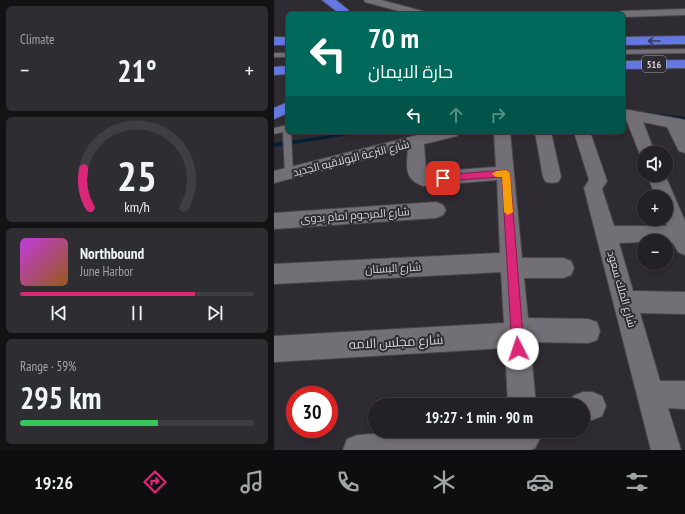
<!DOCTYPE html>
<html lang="en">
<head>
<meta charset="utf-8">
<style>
	body { margin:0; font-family:"PT Sans Narrow",Cairo,sans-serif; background:#2e2e32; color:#f1f3f6; height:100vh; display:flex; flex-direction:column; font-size:15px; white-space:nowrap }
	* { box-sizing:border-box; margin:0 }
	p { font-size:13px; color:#a2a3a7 }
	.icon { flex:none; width:22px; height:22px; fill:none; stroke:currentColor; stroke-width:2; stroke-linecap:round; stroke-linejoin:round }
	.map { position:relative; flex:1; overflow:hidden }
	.details { display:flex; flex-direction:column; gap:6px; padding:6px; background:#131215; width:274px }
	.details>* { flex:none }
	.top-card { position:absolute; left:12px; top:12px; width:339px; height:122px; border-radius:6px; box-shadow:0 2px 6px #0003,0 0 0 1px #3f3e43; background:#00695c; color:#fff; overflow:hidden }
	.buttons { position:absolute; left:363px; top:146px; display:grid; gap:8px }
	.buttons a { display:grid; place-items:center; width:36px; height:36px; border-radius:50%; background:#222126; box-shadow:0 2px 6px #0003,0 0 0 1px #3f3e43; font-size:20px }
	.speed { position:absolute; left:12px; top:386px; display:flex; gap:8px; font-size:20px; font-weight:700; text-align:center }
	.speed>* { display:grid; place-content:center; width:52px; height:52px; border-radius:50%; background:#222126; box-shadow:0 2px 6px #0003,0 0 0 1px #3f3e43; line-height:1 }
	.speed .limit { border:6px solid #d22; background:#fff; color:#111 }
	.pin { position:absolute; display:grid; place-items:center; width:34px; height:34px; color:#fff; margin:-17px; border-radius:8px; box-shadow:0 2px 6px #0006 }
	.me { position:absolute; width:44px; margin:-22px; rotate:356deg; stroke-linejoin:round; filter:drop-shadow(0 0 3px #0008) }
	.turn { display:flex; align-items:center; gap:14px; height:84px; padding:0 16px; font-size:18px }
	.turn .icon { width:52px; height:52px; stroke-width:2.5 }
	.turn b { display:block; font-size:28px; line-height:34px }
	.lanes { display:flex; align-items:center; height:38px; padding:0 16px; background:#0003; justify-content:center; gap:20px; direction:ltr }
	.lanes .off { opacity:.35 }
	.big { font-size:30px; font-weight:600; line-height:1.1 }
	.details .card { flex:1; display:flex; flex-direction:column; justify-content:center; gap:6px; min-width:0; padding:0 14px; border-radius:6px; background:#2e2e32 }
	.details .dial { align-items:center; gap:0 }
	.dial svg { height:104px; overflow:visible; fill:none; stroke:#3f3e43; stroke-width:7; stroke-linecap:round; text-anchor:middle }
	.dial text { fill:#f1f3f6; stroke:none }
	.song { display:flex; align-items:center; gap:12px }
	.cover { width:48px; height:48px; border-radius:6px; background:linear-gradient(135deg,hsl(290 70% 55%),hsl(30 70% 35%)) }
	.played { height:4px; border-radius:2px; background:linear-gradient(90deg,#db2777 75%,#3f3e43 75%) }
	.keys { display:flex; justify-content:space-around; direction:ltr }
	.heat { display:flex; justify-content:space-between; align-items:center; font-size:22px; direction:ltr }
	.charge { height:6px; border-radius:3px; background:linear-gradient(90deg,#34c759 59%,#3f3e43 0) }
	.trip { position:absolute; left:94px; top:398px; width:222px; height:40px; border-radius:20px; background:#222126; box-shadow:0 2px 6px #0003,0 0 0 1px #3f3e43; font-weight:600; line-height:40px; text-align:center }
	.menu { display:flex; height:64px; justify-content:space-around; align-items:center; background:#0e0d0f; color:#a2a3a7 }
	.menu .icon { width:28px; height:28px }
	.menu .on { color:#db2777 }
	.menu b { font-size:18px; color:#f1f3f6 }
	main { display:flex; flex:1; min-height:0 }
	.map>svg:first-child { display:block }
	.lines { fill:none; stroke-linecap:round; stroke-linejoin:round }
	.stream { fill:#032134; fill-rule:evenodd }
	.lane-casing { stroke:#4a474d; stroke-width:2 }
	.street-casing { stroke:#4a474d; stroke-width:2 }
	.highway-casing { stroke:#4a474d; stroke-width:2 }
	.lane { fill:#727076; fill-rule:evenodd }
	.street { fill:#727076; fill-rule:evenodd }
	.highway { fill:#6478e4; fill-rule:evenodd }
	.oneway { stroke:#393b56 }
	.route { fill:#db2777; stroke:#8e194d }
	.slow { fill:#f59e0b }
	.labels { text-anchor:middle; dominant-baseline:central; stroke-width:4; stroke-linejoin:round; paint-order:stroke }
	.shield { fill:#2e2c32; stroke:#a7a5aa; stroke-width:1 }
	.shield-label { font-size:10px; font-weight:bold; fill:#dbd9dd }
	.street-label { font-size:11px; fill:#dbd9dd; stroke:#2e2c32 }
	.near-street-label { font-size:13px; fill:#dbd9dd; stroke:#2e2c32 }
</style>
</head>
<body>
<main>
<section class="details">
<div class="card"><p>Climate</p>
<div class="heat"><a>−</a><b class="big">21°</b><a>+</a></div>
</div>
<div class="card dial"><svg viewBox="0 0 100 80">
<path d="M14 69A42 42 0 1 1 86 69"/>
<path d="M14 69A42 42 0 0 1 9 39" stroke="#db2777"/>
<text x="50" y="56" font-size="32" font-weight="700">25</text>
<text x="50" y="72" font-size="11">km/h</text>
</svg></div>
<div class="card">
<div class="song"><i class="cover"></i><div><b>Northbound</b><p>June Harbor</p></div></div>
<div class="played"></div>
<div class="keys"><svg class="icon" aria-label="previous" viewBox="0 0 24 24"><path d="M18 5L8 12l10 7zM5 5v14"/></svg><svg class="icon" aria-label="pause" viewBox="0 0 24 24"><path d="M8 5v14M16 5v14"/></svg><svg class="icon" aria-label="next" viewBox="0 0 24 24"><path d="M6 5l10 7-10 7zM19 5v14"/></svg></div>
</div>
<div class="card"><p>Range · 59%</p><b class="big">295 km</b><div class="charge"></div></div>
</section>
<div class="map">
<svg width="411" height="450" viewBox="0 0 411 450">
	<rect width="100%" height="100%" fill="#2e2c32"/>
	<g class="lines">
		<!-- stream -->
		<path class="stream" d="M349,109L411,117V119L349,111Z
			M78,132H89L87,133L0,147V143Z"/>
		<defs>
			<path id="lane" d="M411,49V53L349,54V50Z
				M0,53H14V57H0Z
				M14,125V132H17L19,174L15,177L11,174L9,132L0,134V128Z"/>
			<path id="street" d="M90,0H107L152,12L153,14H136L91,2Z
				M411,9V15L349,17V14H342L347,11Z
				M349,109L411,120V153L405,151L393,127L369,122L381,153H370V158L367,157L352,119H349Z
				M156,132H185L183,136L150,144L152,172L222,167L220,132H236L248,258H289L297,261L300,268L297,275L289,278H250L254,318L314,319L323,322L326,331L323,340L314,343L256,342L262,405H234L231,348L0,362V336L230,323L227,272L0,284V264L226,253L223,180L149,186C129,179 133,166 134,148L0,183V171Z
				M261,132H277L287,177L284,182L278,183L272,182L269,177Z
				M300,132H316L333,181L328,189L340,226H393L390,219H392V197H382L373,175H391L411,221V255L404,252L399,243H392V241L345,243L359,291L411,292V314L366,313L386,381H411V409L394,408L407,450H377L310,188L315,180Z
				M162,202L169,205L172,210L169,215L162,218L0,229V213Z
				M309,392H318L328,396L332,406L328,416L318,420H309V405H295L299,396Z
				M142,431H263L266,438L261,448L257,450H69L73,439L84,435Z"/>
			<path id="highway" d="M48,0H62L79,14H66Z
				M411,36V44L349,45V37Z
				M0,37H14V45H0Z
				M411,60V68L349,69V61Z
				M14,66V74L0,75V67Z
				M14,102V113L0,119V108Z"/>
		</defs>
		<!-- lane casing -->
		<use href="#lane" class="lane-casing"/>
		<!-- street casing -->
		<use href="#street" class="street-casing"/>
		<!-- highway casing -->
		<use href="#highway" class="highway-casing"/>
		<!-- lane -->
		<use href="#lane" class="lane"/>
		<!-- street -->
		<use href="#street" class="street"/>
		<!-- highway -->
		<use href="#highway" class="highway"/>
	</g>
	<!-- one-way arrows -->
	<defs><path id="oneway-shaft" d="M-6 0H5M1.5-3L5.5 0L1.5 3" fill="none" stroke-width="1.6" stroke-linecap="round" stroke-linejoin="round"/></defs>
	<use class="oneway" href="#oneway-shaft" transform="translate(380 41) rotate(180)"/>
	<!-- route -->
	<path class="route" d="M232,170L236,173L250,349L248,353L244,355L240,353L238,349L228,177L169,181L165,178L169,175Z"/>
	<!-- slow -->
	<path class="slow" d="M232,170L236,173L239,212L234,215L230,212L228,177H222L218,174L222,171Z"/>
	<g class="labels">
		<!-- shield labels -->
		<rect class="shield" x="368" y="56" width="24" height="16" rx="3"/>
		<g class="shield-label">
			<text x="380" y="64">516</text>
		</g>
		<!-- street labels -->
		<g class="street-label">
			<text transform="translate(77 158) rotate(-14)">شارع الترعة البولاقيه الجديد</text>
			<text transform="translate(81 215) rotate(-4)">شارع المرحوم امام بدوى</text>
			<text transform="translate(119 268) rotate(-3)">شارع البستان</text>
			<text transform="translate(348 289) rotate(74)">شارع الملك سعود</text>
		</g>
		<!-- near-street labels -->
		<g class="near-street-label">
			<text transform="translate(122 342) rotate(-3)">شارع مجلس الامه</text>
		</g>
	</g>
</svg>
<div class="buttons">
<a><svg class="icon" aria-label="sound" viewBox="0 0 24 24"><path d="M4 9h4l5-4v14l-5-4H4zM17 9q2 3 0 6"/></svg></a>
<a>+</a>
<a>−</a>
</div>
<div class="speed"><div class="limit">30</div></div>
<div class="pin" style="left:169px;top:178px;background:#d93025"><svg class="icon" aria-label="arrive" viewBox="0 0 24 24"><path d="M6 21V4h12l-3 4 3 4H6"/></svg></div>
<svg class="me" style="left:244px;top:349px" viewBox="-20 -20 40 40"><circle r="19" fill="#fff"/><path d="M0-13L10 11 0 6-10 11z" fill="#db2777"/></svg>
<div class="trip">19:27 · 1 min · 90 m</div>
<div class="top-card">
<div class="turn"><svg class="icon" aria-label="left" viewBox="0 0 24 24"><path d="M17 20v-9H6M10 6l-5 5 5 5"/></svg><div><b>70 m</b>حارة الايمان</div></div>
<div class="lanes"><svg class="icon" aria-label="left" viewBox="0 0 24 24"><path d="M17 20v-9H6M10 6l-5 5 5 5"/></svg><svg class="icon off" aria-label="ahead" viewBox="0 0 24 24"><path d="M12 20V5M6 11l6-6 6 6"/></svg><svg class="icon off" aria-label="right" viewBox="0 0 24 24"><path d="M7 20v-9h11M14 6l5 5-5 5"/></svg></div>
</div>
</div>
</main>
<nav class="menu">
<b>19:26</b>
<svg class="icon on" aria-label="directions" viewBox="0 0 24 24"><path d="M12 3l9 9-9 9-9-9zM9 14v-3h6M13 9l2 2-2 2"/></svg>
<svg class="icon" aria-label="music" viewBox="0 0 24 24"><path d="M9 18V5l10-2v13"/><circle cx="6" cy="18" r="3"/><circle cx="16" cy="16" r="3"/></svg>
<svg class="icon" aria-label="phone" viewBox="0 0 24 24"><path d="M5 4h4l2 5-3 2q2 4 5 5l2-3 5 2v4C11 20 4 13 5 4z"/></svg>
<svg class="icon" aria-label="climate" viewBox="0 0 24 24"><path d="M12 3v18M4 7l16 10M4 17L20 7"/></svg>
<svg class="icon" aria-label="car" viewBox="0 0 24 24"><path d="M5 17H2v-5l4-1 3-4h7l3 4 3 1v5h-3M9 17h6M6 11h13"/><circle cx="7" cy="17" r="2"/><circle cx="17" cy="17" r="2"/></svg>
<svg class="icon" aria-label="filters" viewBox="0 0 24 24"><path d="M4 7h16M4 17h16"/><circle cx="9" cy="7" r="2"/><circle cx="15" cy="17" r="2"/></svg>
</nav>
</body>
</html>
